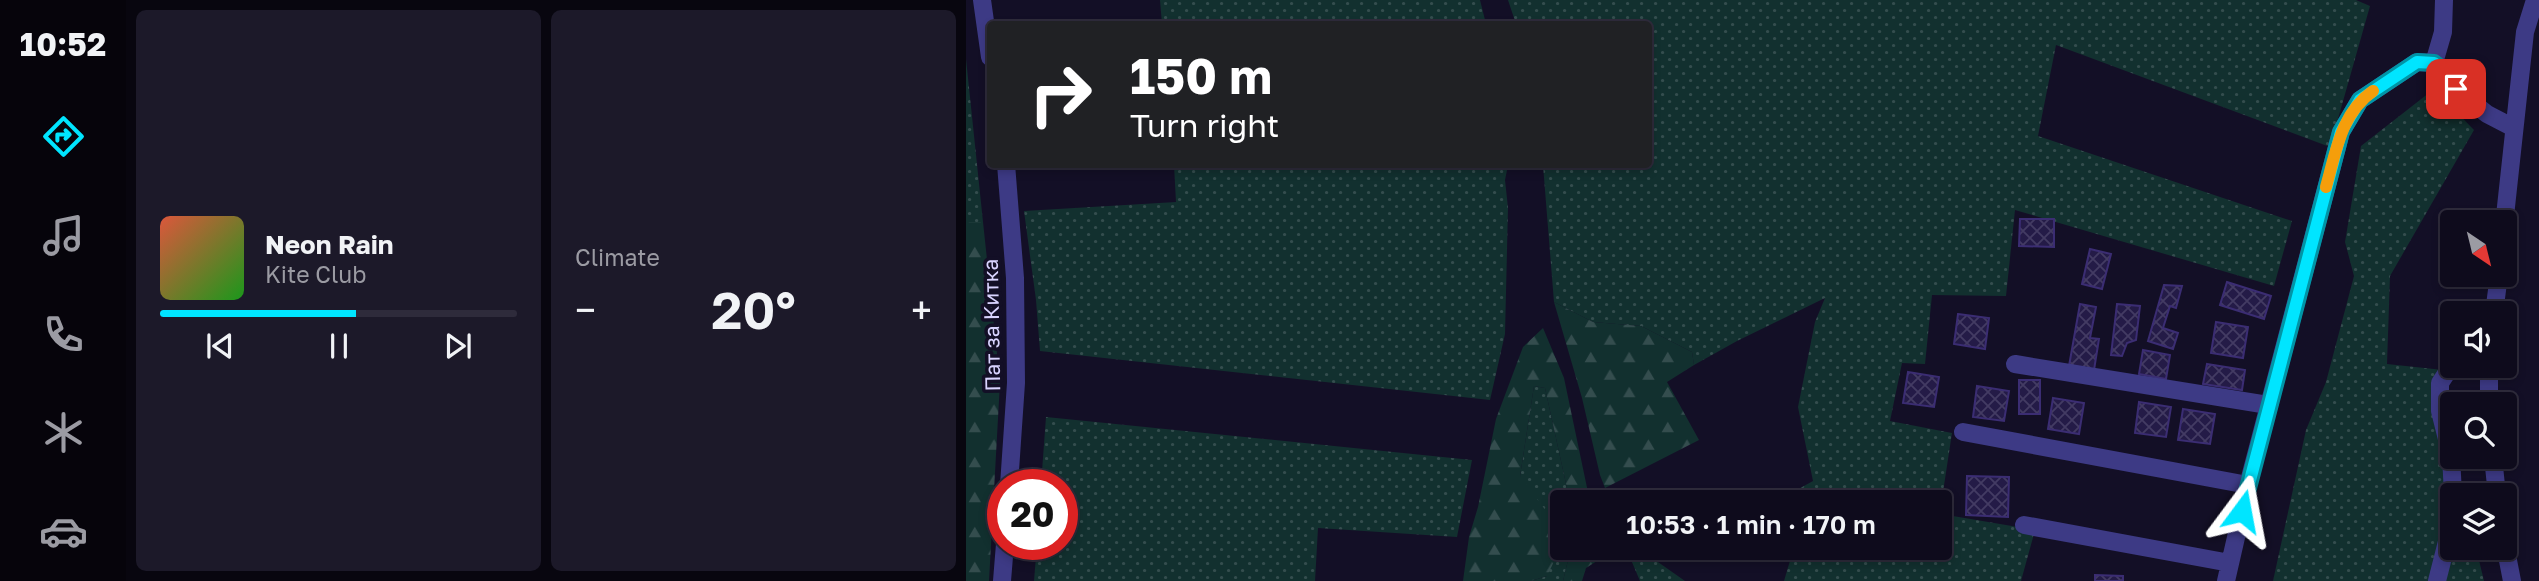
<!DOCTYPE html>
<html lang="en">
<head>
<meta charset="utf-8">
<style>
	body { margin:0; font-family:"Golos Text",sans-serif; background:#1c1929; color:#f1f3f6; height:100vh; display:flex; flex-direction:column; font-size:26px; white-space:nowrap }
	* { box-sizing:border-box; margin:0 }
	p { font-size:23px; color:#9b9ba3 }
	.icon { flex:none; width:38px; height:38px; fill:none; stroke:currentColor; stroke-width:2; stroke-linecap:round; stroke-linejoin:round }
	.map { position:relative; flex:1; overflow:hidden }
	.drawer { display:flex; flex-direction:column; gap:10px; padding:10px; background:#08060f; width:840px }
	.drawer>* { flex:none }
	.guide { position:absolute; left:21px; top:21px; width:665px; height:147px; border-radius:7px; box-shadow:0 4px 10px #0003,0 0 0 2px #2e2b3b; background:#202124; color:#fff; overflow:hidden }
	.needle { width:46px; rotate:145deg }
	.fabs { position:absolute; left:1474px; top:210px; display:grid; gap:14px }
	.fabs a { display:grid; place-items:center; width:77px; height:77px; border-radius:7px; background:#0e0b1c; box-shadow:0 4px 10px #0003,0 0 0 2px #2e2b3b; font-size:35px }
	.speed { position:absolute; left:21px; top:469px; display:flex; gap:14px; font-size:35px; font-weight:700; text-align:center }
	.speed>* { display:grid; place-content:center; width:91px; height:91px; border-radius:50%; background:#0e0b1c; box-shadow:0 4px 10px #0003,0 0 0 2px #2e2b3b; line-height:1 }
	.speed .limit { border:10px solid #d22; background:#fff; color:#111 }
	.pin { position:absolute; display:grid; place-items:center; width:60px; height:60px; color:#fff; margin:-30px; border-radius:14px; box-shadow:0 4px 10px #0006 }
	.me { position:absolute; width:77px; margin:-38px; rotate:13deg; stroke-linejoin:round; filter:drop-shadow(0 0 5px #0008) }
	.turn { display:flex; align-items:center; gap:24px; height:147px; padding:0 28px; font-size:32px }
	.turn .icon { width:91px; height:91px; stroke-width:2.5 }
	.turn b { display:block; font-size:49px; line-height:60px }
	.big { font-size:52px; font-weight:600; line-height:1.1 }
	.drawer .widget { flex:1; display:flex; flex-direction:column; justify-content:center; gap:10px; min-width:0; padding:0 24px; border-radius:10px; background:#1c1929 }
	.song { display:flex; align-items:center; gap:21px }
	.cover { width:84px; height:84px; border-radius:10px; background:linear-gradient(135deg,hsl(10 70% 55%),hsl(120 70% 35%)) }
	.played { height:7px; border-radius:4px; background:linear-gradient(90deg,#00e5ff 55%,#2e2b3b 55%) }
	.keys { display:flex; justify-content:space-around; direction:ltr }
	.heat { display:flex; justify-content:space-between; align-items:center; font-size:38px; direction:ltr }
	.drawer .tiles { flex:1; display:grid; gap:10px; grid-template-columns:repeat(2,1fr) }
	.trip { position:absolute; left:584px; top:490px; width:402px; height:70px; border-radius:7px; background:#0e0b1c; box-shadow:0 4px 10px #0003,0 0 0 2px #2e2b3b; font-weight:600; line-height:70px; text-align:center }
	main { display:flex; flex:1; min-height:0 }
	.tabs { display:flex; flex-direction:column; width:126px; justify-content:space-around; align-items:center; background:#06040b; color:#9b9ba3 }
	.tabs .icon { width:49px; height:49px }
	.tabs .on { color:#00e5ff }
	.tabs b { font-size:32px; color:#f1f3f6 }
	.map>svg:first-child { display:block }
	.grass { fill:url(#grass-dots) }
	.forest { fill:url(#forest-firs) }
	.building { fill:url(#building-cross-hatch); stroke:#3b2d73; stroke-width:2 }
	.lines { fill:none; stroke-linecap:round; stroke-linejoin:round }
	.minor { stroke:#3d3a85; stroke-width:18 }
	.route-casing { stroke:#0095a6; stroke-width:18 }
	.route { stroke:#00e5ff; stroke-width:12 }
	.slow { stroke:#f59e0b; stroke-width:12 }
	.labels { text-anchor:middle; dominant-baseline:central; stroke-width:7; stroke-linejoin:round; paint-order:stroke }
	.street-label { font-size:21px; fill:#d9d4ff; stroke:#130f26 }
</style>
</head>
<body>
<main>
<nav class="tabs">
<b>10:52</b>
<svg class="icon on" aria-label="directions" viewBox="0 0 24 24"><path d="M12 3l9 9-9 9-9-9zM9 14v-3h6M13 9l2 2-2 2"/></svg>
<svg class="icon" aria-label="music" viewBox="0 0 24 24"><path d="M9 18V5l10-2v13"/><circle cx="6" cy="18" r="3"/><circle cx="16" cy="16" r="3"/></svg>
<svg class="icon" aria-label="phone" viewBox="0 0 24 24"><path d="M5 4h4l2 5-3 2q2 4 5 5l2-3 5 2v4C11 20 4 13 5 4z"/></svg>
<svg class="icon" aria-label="climate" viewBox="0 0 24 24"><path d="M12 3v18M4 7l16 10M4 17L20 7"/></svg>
<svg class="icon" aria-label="car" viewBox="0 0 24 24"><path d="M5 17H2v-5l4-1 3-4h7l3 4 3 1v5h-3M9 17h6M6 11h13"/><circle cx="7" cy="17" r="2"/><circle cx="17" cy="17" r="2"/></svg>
</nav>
<section class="drawer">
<div class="tiles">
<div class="widget">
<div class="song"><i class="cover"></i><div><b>Neon Rain</b><p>Kite Club</p></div></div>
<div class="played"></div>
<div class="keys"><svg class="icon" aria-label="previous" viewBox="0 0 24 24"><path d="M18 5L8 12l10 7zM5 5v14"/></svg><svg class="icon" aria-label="pause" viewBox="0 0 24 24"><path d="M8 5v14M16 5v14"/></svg><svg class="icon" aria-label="next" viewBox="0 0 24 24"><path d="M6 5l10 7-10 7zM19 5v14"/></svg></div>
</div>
<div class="widget"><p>Climate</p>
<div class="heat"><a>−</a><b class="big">20°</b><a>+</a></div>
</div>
</div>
</section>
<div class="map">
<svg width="1573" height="581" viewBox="0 0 1573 581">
	<defs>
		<pattern id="grass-dots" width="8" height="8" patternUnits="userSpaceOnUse" patternTransform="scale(1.75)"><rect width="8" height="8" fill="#12302f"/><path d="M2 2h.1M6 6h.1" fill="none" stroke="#344d4e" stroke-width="1.8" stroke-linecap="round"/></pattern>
		<pattern id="forest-firs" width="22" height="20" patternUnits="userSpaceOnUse" patternTransform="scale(1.75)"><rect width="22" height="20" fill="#12302f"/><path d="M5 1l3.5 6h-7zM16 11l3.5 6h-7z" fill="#344d4e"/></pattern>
		<pattern id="building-cross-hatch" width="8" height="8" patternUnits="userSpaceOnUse" patternTransform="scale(1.75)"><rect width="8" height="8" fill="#241b47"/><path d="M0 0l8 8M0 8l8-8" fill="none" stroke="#433b63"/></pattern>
	</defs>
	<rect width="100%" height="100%" fill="#130f26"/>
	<!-- grass -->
	<path class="grass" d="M194,0H514L520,24H196Z
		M542,0H1390L1404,6L1364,147L1090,45L1072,136L1326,221L1308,286L1049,210L1040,296L966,295L959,364L936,363L924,421L986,433L975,505V502H809L847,481L832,407L849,322L859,298L771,341L728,365L726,352L675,326L627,322L588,302L577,165L682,164V24H550Z
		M0,59L17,222L0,223Z
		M1468,89L1508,130L1424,276L1421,364L1477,370L1491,472L1497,495H1486V548H1510L1518,581H1307L1340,430L1360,382L1388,276L1379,242L1395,146Z
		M208,165H542L539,180L542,208L539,334L524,400L74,351L70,300L58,211L210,202Z
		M568,386L579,388L604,502H597V548H605L597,581H565L581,576L554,476Z
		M80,417L506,460L491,537L352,528L349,581H68L71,544H96V485H75Z
		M975,514L1069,530L1055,581H818L826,554L820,548H975Z
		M660,548H672L719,581H674Z"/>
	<!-- forest -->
	<path class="forest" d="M0,222H17L34,382L23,581H0Z
		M588,302L627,322L675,326L726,352L728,365L701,382L733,440L639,488L634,475L616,398Z
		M577,328L598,378L624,502H604L579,388L568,386L554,476L583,515L594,549L581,576L565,581H497L503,537L512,507L530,419L557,347Z
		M605,548H639L642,554L620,568L616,581H597Z"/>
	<!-- building -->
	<path class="building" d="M1054,219H1088V247L1053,246Z
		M1124,249L1145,254L1136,289L1116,284Z
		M1261,282L1305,296L1298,319L1254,305Z
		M1198,285L1216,286L1210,308L1204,306L1197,328L1212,333L1207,349L1182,341Z
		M1114,304L1130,307L1124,338L1133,339L1128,370L1103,366Z
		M1151,304L1174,306L1170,340L1161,343L1156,356L1145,355Z
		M992,314L1023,318L1019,349L988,344Z
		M1250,322L1282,327L1277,358L1245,353Z
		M1177,350L1204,355L1200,379L1173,374Z
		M1241,364L1279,370L1276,390L1237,384Z
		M942,372L973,377L968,407L937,403Z
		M1053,380H1074V414H1053Z
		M1011,386L1043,391L1038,421L1007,417Z
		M1087,398L1118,403L1113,434L1082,429Z
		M1173,402L1205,407L1200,437L1169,433Z
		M1217,409L1249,414L1244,444L1212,440Z
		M1001,476L1043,477L1042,517L1000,515Z
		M1129,575L1157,576V581H1129Z"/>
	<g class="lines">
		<!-- minor -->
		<path class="minor" d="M16,0L24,57
			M1468,63L1477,32L1478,0
			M40,164L49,278L50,383L43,485
			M1538,225L1559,32L1569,0
			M1528,313L1533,275
			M1049,364L1302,405
			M1486,365L1474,383V411L1485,455L1487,495
			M1523,404V366
			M997,432L1282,485
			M1527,457L1531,495
			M1058,525L1264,563
			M1538,540L1546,581
			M36,581L39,544
			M1260,581L1282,485L1375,132L1394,100L1451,62L1468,63L1478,70L1490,89L1521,114L1548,128
			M1471,581L1486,522"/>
	</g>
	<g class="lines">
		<defs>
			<path id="route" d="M1276,511L1375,132L1394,100L1451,62L1468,63L1478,71L1490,89"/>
		</defs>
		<!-- route casing -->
		<use href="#route" class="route-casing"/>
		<!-- route -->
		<use href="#route" class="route"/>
		<!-- slow -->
		<path class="slow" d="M1360,187C1370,152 1375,113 1407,91"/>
	</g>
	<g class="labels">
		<!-- street labels -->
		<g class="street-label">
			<text transform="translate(25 325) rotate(-91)">Пат за Китка</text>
		</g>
	</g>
</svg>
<div class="fabs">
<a><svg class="needle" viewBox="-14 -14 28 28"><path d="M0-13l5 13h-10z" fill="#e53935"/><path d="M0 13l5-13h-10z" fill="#9b9ba3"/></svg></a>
<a><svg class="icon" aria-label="sound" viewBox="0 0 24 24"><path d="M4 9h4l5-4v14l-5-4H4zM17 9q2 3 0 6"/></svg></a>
<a><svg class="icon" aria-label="search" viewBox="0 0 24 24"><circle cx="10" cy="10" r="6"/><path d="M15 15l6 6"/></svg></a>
<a><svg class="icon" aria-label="layers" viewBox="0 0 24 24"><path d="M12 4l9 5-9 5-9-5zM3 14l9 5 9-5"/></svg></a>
</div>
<div class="speed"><div class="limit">20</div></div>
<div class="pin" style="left:1490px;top:89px;background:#d93025"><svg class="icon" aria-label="arrive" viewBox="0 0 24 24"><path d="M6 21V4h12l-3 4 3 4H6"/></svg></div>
<svg class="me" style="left:1276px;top:511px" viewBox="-20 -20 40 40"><path d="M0-17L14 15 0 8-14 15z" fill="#00e5ff" stroke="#fff" stroke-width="4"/></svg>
<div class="trip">10:53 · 1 min · 170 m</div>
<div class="guide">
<div class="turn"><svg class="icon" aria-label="right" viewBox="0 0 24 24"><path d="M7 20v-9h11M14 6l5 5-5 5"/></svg><div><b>150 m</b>Turn right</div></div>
</div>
</div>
</main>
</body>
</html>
